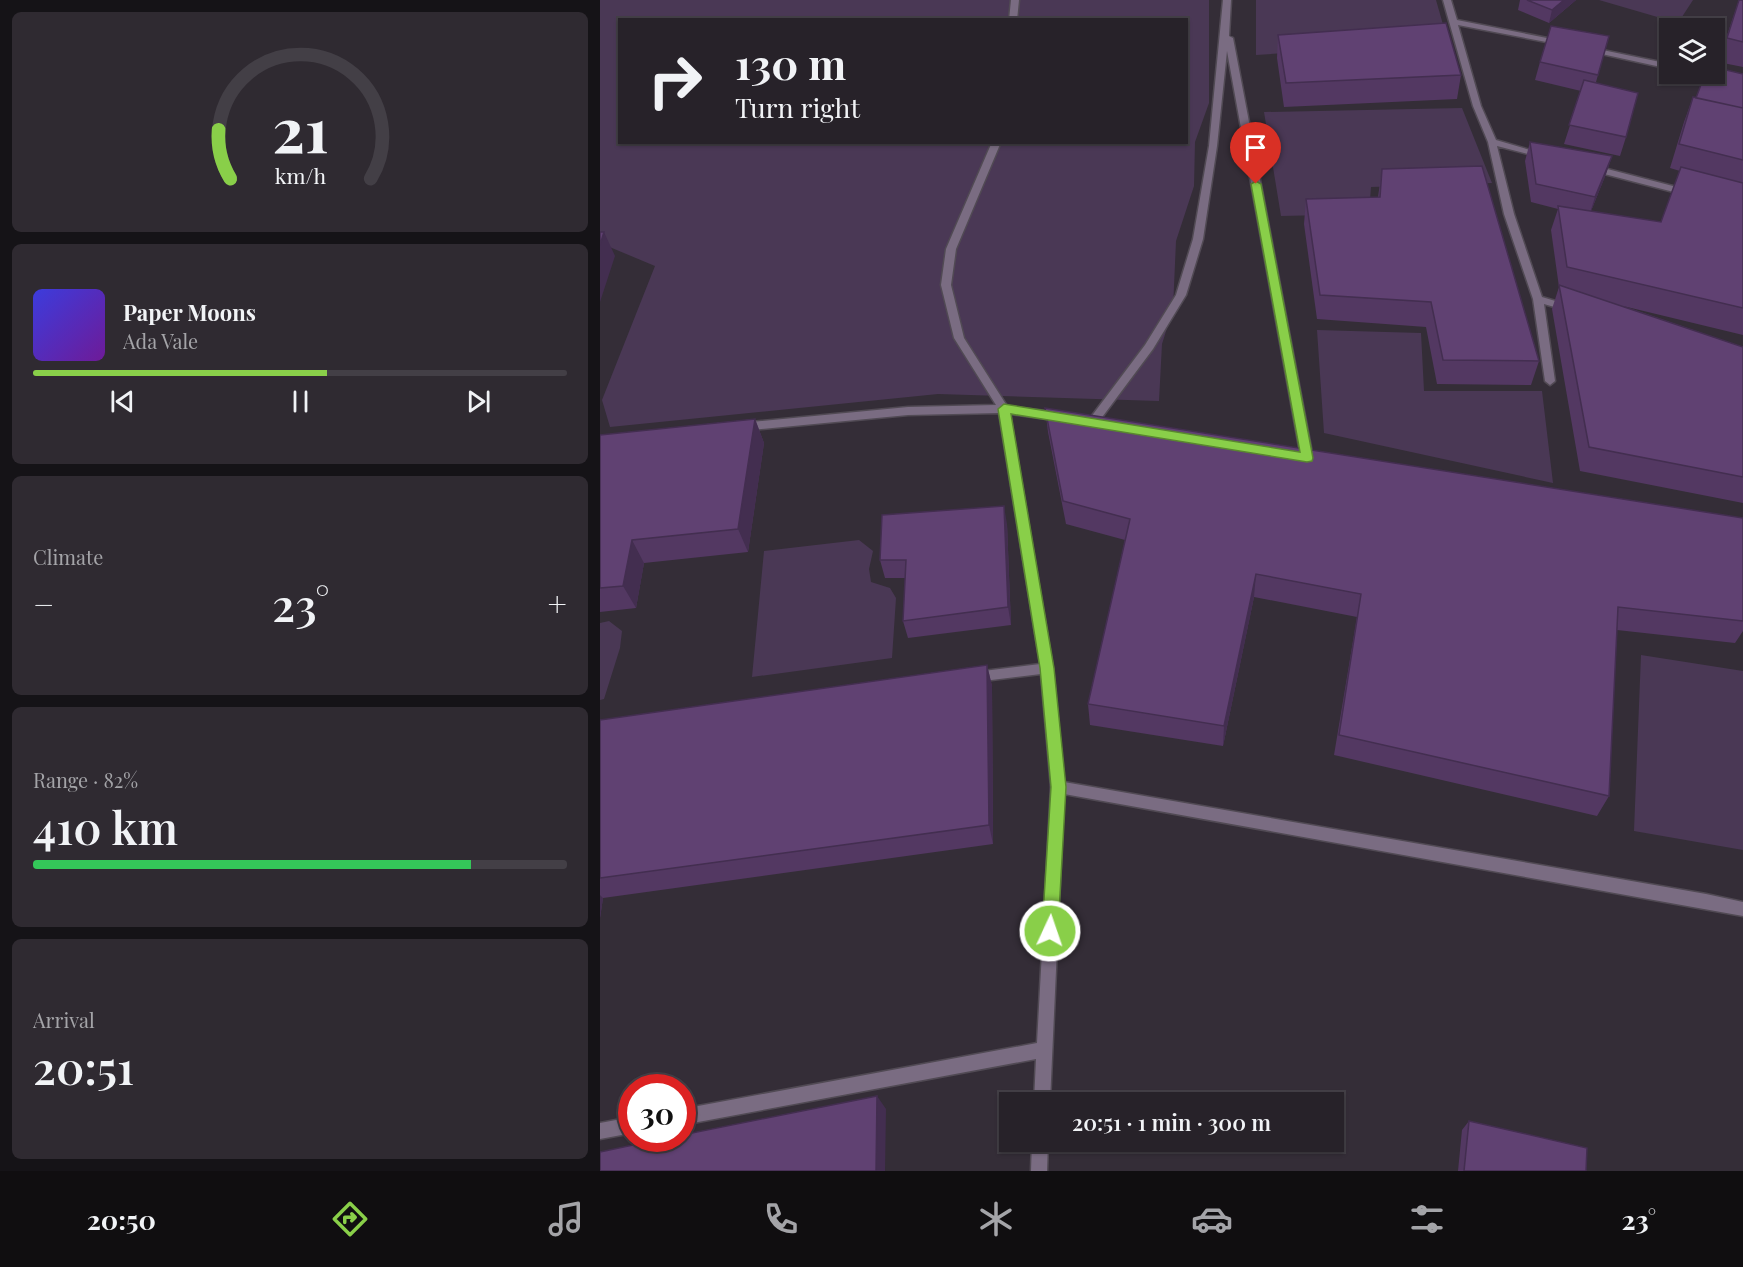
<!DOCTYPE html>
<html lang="en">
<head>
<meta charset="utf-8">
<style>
	body { margin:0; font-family:"Playfair Display",serif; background:#2f2a31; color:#f1f3f6; height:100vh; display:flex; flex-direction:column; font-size:22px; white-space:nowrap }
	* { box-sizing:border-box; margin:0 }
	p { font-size:20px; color:#a4a4a8 }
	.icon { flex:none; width:33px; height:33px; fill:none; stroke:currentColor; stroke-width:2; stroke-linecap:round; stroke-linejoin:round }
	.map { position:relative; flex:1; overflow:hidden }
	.panel { display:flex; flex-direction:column; gap:12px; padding:12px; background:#151317; width:600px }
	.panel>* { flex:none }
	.banner { position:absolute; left:18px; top:18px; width:570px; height:126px; border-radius:0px; box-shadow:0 2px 4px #0004,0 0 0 2px #433f46; background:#272229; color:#f1f3f6; overflow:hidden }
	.buttons { position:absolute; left:1059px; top:18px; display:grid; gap:12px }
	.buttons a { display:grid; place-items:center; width:66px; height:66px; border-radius:0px; background:#272229; box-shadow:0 2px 4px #0004,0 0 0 2px #433f46; font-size:30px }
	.speed { position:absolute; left:18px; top:1074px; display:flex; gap:12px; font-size:30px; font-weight:700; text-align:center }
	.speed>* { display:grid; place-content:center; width:78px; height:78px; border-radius:50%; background:#272229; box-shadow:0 2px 4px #0004,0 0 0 2px #433f46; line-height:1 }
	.speed .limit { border:9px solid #d22; background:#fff; color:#111 }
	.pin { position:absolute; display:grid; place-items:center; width:51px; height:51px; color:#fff; margin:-62px -26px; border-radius:50% 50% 50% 0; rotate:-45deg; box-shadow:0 0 6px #0007 }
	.pin .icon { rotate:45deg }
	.me { position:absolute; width:66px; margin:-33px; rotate:3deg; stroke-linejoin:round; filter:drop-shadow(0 0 4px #0008) }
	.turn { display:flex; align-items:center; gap:21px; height:126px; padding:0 18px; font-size:27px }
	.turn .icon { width:78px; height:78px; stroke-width:2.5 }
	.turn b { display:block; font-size:42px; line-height:51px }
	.big { font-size:45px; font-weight:600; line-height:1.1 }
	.panel .widget { flex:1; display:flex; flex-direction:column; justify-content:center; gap:9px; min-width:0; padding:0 21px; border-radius:9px; background:#2f2a31 }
	.panel .dial { align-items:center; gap:0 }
	.dial svg { height:156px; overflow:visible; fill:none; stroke:#433f46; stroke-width:7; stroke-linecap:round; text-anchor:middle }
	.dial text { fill:#f1f3f6; stroke:none }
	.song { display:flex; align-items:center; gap:18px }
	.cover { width:72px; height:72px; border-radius:9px; background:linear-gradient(135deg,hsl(240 70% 55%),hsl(280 70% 35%)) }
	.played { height:6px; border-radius:3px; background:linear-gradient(90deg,#89cf49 55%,#433f46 55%) }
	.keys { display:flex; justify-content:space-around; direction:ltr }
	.heat { display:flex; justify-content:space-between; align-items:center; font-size:33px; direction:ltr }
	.charge { height:9px; border-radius:4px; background:linear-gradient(90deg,#34c759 82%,#433f46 0) }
	.trip { position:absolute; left:399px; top:1092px; width:345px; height:60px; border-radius:0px; background:#272229; box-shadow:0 2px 4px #0004,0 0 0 2px #433f46; font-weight:600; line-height:60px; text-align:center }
	.menu { display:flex; height:96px; justify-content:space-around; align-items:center; background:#100e10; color:#a4a4a8 }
	.menu .icon { width:42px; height:42px }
	.menu .on { color:#89cf49 }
	.menu b { font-size:27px; color:#f1f3f6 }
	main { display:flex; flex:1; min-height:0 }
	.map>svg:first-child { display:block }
	.green { fill:#4a3855; fill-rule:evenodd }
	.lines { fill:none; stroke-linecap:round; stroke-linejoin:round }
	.street-casing { stroke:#514a54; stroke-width:3 }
	.street { fill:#7a6c82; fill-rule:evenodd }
	.wall { fill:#533862 }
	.shaded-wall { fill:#432e50 }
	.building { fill:#604172; stroke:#432e50; stroke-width:1.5 }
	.route { fill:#89cf49; stroke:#59872f; stroke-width:1.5 }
</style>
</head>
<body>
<main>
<section class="panel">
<div class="widget dial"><svg viewBox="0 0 100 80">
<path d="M14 69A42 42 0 1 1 86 69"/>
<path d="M14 69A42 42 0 0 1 8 44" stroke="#89cf49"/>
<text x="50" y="56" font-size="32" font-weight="700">21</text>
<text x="50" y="72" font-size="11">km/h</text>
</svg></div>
<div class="widget">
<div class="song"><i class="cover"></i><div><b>Paper Moons</b><p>Ada Vale</p></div></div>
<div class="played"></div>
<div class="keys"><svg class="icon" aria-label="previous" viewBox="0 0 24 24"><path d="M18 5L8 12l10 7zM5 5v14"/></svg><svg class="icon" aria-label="pause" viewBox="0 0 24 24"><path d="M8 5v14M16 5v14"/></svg><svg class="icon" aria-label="next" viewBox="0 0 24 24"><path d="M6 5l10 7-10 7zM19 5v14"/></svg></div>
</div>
<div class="widget"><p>Climate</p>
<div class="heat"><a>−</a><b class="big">23°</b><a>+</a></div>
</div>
<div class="widget"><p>Range · 82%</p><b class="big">410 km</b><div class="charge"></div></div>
<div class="widget"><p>Arrival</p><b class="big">20:51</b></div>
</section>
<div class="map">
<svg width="1143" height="1171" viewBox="0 0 1143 1171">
	<rect width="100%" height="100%" fill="#342d37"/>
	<!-- green -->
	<path class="green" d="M0,0H609V103L595,142L594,186L576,241L573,309L562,344L559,401L338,394L10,427L2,400L55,266L0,243ZM20,20H586V142H20Z
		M656,0H836L848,42L656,55Z
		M999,0H1093L1078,23Z
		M862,108L892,183L771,187L769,214L681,216L664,112Z
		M717,330L821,333L824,391H942L953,483L724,433Z
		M259,540L273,551L269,569L271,582L290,588L296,598L292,658L152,677L164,551Z
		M9,621L22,631L20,648L4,699L0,700V623Z
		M1041,655L1143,671V850L1034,831Z"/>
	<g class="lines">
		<defs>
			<path id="street" d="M411,0H419L417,20H409Z
				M623,0H631L629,36L633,38L713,458L707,462L701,458L627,51L617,146L603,239L586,295L553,349L497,424H489L488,421L545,345L576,295L593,239L609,146Z
				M843,0H851L857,20L962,41L966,43L962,45L858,25L881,106L896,140L947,155L943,158L897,146L914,214L942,297L972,306L973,308L968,311L944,304L955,381L950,385L945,381L933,299L904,214L888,142L873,106Z
				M988,47L1070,64V69L988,51Z
				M1094,74H1107L1143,81V87Z
				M392,142H401L356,249L351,285L364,338L407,406L461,413L466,417L461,421L410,414L453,668L464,782L1106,894L1143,902V916L464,794L450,1102H434L436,1059L82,1125V1109L437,1043L451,787L441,674L375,682L371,681L369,677L371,673L375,672L440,664L399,413L308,415L141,431L136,427L141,423L308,407L396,405L354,338L341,285L346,249Z
				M992,165L1092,191L1094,193L1089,196L989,170V166Z
				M32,1117V1133L0,1139V1123Z
				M432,1142H448L447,1171H431Z"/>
		</defs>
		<!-- street casing -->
		<use href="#street" class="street-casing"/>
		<!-- street -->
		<use href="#street" class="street"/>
	</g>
	<!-- wall -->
	<path class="wall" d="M920,0H976L949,23L918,10Z
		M1139,0H1143V67L1118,62Z
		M678,35L861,75L857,99L684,107L677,58Z
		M1009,36L996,82L1026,137L1020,156L964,144L981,91L935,80L940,62Z
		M1143,74V335L1023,306L1143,347V503L980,471L952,309L959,287L951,230L958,209L931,202L925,161L930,142L1012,156L1006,174L991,211L1061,222L1080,171L1070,168L1084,122L1093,97L1096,98Z
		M782,169L939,361L931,385L837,384L826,327L717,319L704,224L706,199L778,197Z
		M445,408L1143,518V631L1135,643L1017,630L1009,796L997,816L734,755L757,617L654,597L623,746L490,725L488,704L525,540L466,524L448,432Z
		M155,419L164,443L148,552L44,563L36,608L0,612V435Z
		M407,524L411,625L308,638L303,621L306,578H285L280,560Z
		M387,665L392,686L393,844L3,898L0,918V720Z
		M869,1121L986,1171H858L862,1130Z"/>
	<!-- shaded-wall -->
	<path class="shaded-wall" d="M964,0H976L949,23L952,10Z
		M1012,156L1006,174L989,216L995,197Z
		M4,232L15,256L0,302V245Z
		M155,419L164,443L148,552L138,529Z
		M404,506L407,524L411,625L408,607Z
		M32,540L44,563L36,608L23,586Z
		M656,574L654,597L623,746L624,726Z
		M387,665L392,686L393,844L389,825Z
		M0,895L3,898L0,918Z
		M277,1096L286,1109L285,1171H276Z"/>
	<!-- building -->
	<path class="building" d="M927,0H964L952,10Z
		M1139,0H1143V42L1127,38Z
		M846,23L861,75L686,83L678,35Z
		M951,26L1009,36L998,75L940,62Z
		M1114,67L1143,74V108L1096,98L1105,74H1114Z
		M984,80L1038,93L1026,137L969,125Z
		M1093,97L1143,108V160L1079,144Z
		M930,142L1012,156L995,197L936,184Z
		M882,166L939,361L843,360L831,302L720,295L706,199L780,197L782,169Z
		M1081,167L1143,183V308L967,267L958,206L1061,222Z
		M0,232H4L0,245Z
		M959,285L1143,347V477L989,447Z
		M445,408L1143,518V621L1018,607L1009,796L739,735L761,594L656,574L624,726L488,704L530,519L463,501Z
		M155,419L138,529L32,540L23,586L0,588V435Z
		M404,506L408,607L303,621L306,560H280L282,515Z
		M387,665L389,825L0,878V720Z
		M277,1096L276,1171H0V1152L66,1138H82V1135Z
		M869,1121L987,1148L986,1171H864Z"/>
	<!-- route -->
	<path class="route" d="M656,181L661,184L713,458L712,461L707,462L411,414L454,668L466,787L458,931L456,937L450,939L444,937L442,931L451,787L440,668L398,409L404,404L700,452L651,184Z"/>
</svg>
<div class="buttons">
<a><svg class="icon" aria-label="layers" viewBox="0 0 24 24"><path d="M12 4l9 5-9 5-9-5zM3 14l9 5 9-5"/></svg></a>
</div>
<div class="speed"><div class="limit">30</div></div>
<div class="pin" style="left:656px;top:184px;background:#d93025"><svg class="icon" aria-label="arrive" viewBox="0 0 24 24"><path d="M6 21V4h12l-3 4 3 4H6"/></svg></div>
<svg class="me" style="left:450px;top:931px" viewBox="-20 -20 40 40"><circle r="17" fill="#89cf49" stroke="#fff" stroke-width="3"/><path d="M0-11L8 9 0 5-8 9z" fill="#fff"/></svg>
<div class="trip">20:51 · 1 min · 300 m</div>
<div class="banner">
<div class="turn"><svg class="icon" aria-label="right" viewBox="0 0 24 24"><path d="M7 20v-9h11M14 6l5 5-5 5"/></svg><div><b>130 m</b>Turn right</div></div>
</div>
</div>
</main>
<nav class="menu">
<b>20:50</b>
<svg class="icon on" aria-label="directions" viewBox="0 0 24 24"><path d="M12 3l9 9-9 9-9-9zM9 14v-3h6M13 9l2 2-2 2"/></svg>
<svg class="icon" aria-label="music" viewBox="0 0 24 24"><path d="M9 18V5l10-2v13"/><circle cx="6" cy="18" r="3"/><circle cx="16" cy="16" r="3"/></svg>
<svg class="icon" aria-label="phone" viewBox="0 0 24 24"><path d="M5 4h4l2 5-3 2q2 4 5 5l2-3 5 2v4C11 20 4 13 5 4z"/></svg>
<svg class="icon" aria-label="climate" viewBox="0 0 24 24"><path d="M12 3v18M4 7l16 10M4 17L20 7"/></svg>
<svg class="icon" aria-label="car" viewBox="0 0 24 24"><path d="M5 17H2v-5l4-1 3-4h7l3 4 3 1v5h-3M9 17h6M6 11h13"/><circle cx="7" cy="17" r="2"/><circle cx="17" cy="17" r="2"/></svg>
<svg class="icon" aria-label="filters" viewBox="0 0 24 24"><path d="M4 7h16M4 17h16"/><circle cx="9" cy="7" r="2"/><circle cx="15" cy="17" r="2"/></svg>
<b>23°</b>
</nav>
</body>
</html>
